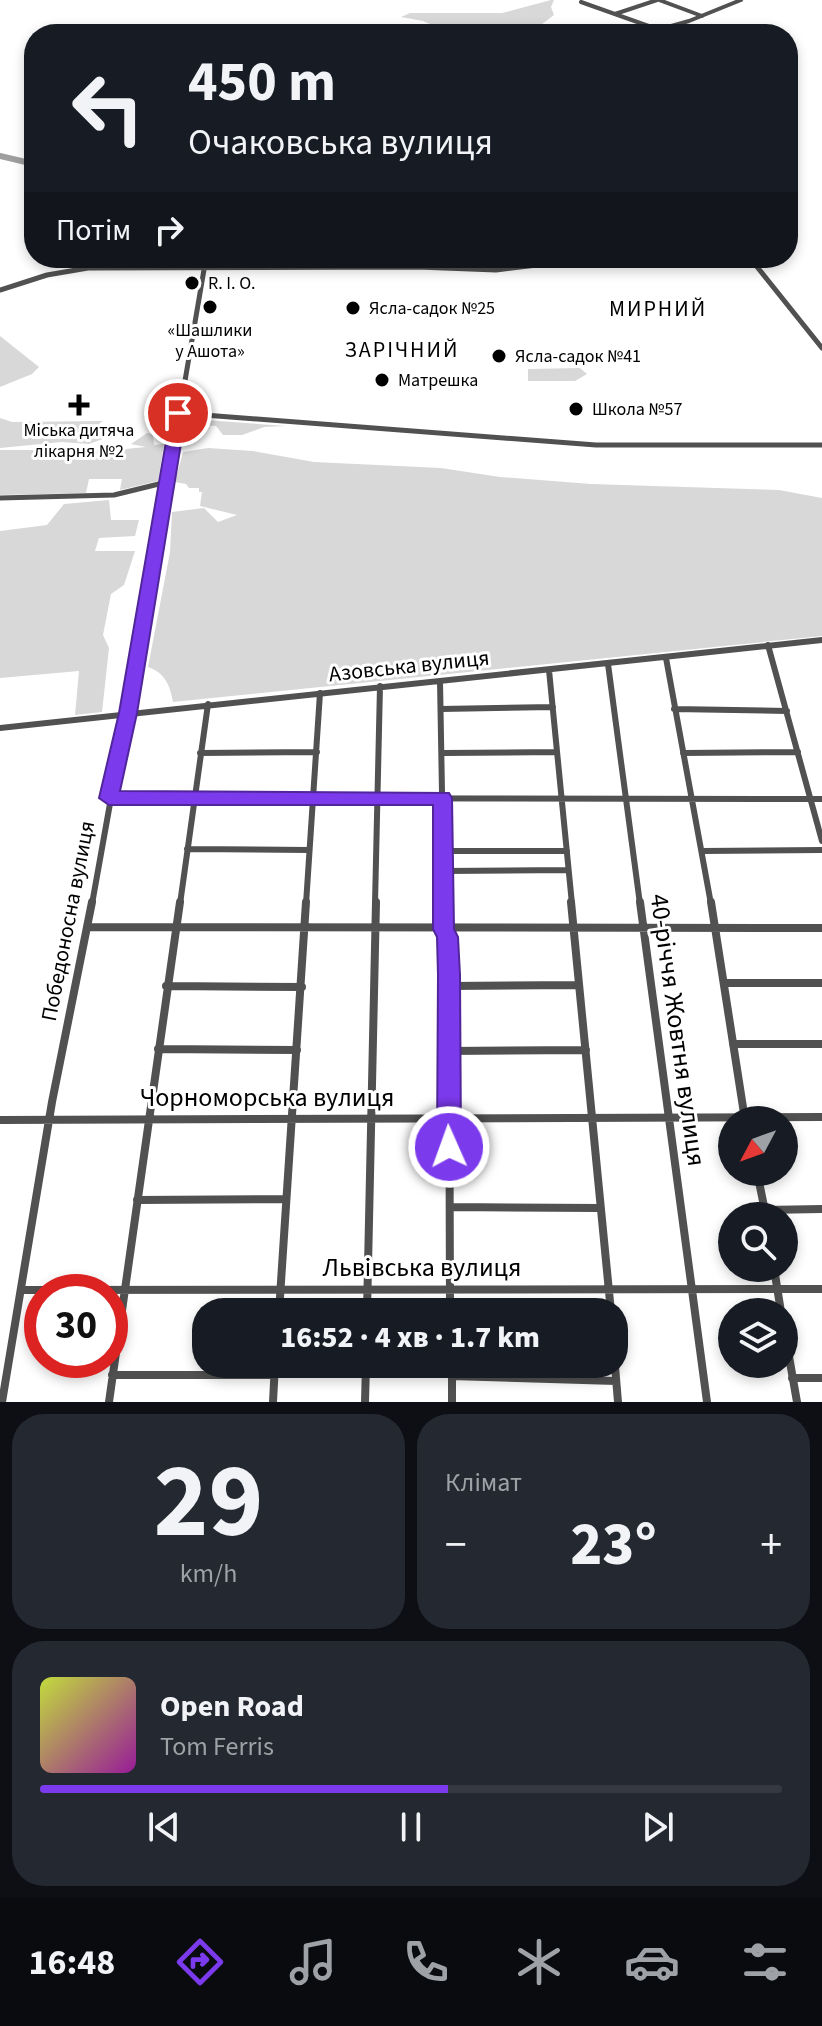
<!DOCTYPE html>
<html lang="uk">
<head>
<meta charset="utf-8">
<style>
	body { margin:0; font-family:"Source Sans 3",sans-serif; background:#242831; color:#f1f3f6; height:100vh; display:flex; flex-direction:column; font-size:30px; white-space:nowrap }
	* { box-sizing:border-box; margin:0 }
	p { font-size:26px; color:#9ea1a6 }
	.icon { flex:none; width:44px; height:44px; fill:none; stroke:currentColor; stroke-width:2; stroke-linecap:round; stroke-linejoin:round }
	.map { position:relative; height:1402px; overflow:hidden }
	.panel { display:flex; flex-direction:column; gap:12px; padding:12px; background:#0d0f14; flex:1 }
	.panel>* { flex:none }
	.top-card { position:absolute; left:24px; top:24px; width:774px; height:244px; border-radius:32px; box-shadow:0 4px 12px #0003; background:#171b24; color:#f1f3f6; overflow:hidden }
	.needle { width:52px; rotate:229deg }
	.fabs { position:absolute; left:718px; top:1106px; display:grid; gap:16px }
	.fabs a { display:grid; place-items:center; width:80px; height:80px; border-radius:50%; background:#171b24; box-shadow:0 4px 12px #0003; font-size:40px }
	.speed { position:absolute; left:24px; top:1274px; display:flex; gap:16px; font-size:40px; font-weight:700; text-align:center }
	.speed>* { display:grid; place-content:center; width:104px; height:104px; border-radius:50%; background:#171b24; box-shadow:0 4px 12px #0003; line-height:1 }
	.speed .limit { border:12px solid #d22; background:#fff; color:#111 }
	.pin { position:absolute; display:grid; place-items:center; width:68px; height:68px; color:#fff; margin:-34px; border:4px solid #fff; border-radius:50%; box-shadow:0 2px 8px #0007 }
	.me { position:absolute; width:88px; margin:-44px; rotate:358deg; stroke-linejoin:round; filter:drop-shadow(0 0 6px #0008) }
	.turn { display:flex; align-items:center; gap:28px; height:168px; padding:0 32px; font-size:36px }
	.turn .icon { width:104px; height:104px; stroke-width:2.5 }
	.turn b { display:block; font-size:56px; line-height:68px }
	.then { display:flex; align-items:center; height:76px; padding:0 32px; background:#0003; gap:16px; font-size:30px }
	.big { font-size:60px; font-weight:800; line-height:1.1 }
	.panel .tile { flex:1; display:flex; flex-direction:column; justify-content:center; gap:12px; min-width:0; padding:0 28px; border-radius:32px; background:#242831 }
	.panel .dial { align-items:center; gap:0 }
	.dial b { font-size:104px; line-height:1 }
	.song { display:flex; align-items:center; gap:24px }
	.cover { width:96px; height:96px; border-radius:12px; background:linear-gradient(135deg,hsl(70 70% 55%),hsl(300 70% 35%)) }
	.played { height:8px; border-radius:4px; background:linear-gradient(90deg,#7c3aed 55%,#363941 55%) }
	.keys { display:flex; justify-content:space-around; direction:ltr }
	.heat { display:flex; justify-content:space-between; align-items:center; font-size:44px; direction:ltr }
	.panel .tiles { flex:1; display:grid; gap:12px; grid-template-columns:1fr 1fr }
	.tile:last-child { grid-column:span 2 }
	.trip { position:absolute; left:192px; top:1298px; width:436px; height:80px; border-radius:32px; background:#171b24; box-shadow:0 4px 12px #0003; font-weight:800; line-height:80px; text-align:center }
	.tabs { display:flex; height:128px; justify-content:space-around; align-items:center; background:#090b0e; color:#9ea1a6 }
	.tabs .icon { width:56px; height:56px }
	.tabs .on { color:#7c3aed }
	.tabs b { font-size:36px; color:#f1f3f6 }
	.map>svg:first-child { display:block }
	.green { fill:#d8d8d8 }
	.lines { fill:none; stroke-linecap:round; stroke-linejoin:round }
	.river { stroke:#9f9f9f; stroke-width:6 }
	.minor-far3 { stroke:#515151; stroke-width:4 }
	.minor-far2 { stroke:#515151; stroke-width:5 }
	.minor-far1 { stroke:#515151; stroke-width:6 }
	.minor { stroke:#515151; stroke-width:8 }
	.route { fill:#7c3aed; stroke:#51269a; stroke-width:2 }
	.poi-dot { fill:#000; stroke:#fff; stroke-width:3 }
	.labels { text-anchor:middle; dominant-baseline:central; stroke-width:6; stroke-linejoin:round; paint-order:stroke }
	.far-poi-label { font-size:18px; fill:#000; stroke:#fff; text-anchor:start }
	.far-quarter-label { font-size:22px; letter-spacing:2px; fill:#000; stroke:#fff }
	.street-label { font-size:22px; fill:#000; stroke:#fff }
	.near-street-label { font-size:26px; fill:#000; stroke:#fff }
</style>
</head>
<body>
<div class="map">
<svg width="822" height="1402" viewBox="0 0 822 1402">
	<rect width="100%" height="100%" fill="#fff"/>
	<!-- green -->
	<path class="green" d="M551,0H554L551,7L554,15L529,34H453L423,21L401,17L410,13H502Z
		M0,336L39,367L32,374L0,387Z
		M580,368L587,374L575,381H528V369Z
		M0,418L12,422L103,421L96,426L125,431L89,444L62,442L0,448Z
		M205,420L286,426L264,427L242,435H223L216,426L195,424Z
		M147,433L153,434L154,445L164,444L158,481L120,490L122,479H89L86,493L0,495V450H38L55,456L85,449L106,451L146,447L131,444Z
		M208,448L253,451L314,462L441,468L500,477L591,484L779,490L822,498V636L173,702C170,685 165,673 148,667L170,552L172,512L204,508L218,522L237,515L200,506L202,492H199V488H189L186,484L175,482L183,452Z
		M109,500L111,520H139L135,536L99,538L95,551H135L124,585L111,594L103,635L109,648L102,712L75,715L79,671L0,678V531L47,525L64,504Z"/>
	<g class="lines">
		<!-- river -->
		<path class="river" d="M0,156L34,164"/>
		<!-- minor-far3 -->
		<path class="minor-far3" d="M659,0L702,16
			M581,2L657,29
			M615,14L657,0
			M643,34L689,21L741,0"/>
		<!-- minor-far2 -->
		<path class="minor-far2" d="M750,258L822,348
			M429,265L481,267
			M94,268L102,258
			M0,290L47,275L88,268L418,267L496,270L537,265L535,258
			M178,413L596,445H822
			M0,498L114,495L167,482
			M161,521L206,258"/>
		<!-- minor-far1 -->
		<path class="minor-far1" d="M768,645L822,841
			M666,658L711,904
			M608,664L640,904
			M549,670L572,904
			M440,681L444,904
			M441,709L553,707
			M674,709L787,711
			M0,728L822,640
			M200,753L317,752
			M443,753L557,752
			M683,753L798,752
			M109,798L822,799
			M187,849L309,850
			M444,851H567
			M702,851L822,850
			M444,871L568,870
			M92,904L161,519
			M180,904L208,704
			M306,904L320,693
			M375,904L380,686"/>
		<!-- minor -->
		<path class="minor" d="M444,902L449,975L450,1312
			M571,902L611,1312
			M640,902L707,1402
			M711,902L745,1120
			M88,927L822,928
			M725,983H822
			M166,986L302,987
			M449,986L577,985
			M733,1044H822
			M158,1049L297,1050
			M447,1051L586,1050
			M0,1120L822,1117
			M757,1172L766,1216
			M137,1200L284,1199
			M452,1207L600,1208
			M765,1210L822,1209
			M774,1268L781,1312
			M23,1290L822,1289
			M279,1312L306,902
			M367,1312L376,902
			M784,1328L797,1402
			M614,1354L618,1402
			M452,1364V1402
			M112,1375H274
			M452,1376L616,1381
			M792,1378H822
			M2,1402L52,1102L92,902
			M109,1402L180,902
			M273,1402L275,1364
			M365,1402L366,1364"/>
	</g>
	<!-- route -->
	<path class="route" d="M178,408L186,413L137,713L120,791L449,793L452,798L454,929L458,937L460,975L461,1147L457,1154L449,1157L441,1154L437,1147L438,975L437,937L433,929V805H109L99,798L119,713L171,413Z"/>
	<!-- markers -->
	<g class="poi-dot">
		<circle cx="192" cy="283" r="8"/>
		<circle cx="210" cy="307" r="8"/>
		<circle cx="353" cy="308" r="8"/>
		<circle cx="499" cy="356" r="8"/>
		<circle cx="382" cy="380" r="8"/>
		<path d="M75 393h8v8h8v8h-8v8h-8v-8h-8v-8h8z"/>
		<circle cx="576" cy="409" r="8"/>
	</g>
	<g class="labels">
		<!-- far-poi labels -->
		<g class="far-poi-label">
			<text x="208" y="283">R. I. O.</text>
			<text x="369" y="308">Ясла-садок №25</text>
			<text x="210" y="330" text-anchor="middle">«Шашлики<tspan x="210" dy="21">у Ашота»</tspan></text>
			<text x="515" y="356">Ясла-садок №41</text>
			<text x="398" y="380">Матрешка</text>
			<text x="592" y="409">Школа №57</text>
			<text x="79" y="430" text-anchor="middle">Міська дитяча<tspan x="79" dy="21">лікарня №2</tspan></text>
		</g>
		<!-- far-quarter labels -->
		<g class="far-quarter-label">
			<text x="658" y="309">МИРНИЙ</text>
			<text x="402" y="350">ЗАРІЧНИЙ</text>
		</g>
		<!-- street labels -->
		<g class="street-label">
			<text transform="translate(409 666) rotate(-6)">Азовська вулиця</text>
			<text transform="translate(68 921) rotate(-79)">Победоносна вулиця</text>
		</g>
		<!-- near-street labels -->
		<g class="near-street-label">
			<text transform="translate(678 1030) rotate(82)">40-річчя Жовтня вулиця</text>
			<text x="267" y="1097">Чорноморська вулиця</text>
			<text x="422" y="1267">Львівська вулиця</text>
		</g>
	</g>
</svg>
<div class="fabs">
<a><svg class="needle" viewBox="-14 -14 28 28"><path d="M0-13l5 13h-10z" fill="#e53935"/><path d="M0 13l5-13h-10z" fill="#9ea1a6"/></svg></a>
<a><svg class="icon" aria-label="search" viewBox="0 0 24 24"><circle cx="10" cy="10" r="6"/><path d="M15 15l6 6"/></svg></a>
<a><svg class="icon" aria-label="layers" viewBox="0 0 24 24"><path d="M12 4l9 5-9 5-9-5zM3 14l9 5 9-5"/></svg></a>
</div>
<div class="speed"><div class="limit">30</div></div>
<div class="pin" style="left:178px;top:413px;background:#d93025"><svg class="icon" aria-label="arrive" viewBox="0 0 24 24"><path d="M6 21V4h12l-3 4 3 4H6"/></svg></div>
<svg class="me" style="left:449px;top:1147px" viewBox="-20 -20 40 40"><circle r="17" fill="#7c3aed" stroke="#fff" stroke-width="3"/><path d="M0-11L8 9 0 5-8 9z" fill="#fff"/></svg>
<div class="trip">16:52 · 4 хв · 1.7 km</div>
<div class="top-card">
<div class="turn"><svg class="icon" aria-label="left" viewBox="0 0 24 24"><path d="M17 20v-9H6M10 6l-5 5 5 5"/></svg><div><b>450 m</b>Очаковська вулиця</div></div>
<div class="then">Потім<svg class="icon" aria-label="right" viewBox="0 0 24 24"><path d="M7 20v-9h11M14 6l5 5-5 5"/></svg></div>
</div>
</div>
<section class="panel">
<div class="tiles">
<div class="tile dial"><b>29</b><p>km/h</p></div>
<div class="tile"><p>Клімат</p>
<div class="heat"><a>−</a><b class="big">23°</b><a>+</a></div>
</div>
<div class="tile">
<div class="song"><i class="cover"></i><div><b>Open Road</b><p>Tom Ferris</p></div></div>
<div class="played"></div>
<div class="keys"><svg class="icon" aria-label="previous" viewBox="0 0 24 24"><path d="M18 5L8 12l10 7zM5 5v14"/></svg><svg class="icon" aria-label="pause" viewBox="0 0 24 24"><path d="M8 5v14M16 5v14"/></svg><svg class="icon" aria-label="next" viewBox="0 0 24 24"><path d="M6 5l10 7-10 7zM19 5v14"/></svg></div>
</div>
</div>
</section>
<nav class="tabs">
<b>16:48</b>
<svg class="icon on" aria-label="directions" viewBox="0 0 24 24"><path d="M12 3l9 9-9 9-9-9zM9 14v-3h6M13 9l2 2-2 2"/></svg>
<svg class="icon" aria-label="music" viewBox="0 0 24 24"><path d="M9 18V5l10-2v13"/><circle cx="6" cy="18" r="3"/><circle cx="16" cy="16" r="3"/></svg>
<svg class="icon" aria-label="phone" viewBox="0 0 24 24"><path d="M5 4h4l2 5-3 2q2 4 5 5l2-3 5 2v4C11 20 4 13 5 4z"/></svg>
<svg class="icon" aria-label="climate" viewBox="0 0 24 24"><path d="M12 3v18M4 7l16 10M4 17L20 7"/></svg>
<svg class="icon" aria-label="car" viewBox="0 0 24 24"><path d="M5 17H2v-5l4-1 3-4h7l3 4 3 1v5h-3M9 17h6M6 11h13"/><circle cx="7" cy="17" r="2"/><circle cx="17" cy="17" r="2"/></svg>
<svg class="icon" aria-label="filters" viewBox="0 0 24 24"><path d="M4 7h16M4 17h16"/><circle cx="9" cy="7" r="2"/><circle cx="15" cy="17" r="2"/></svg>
</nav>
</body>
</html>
